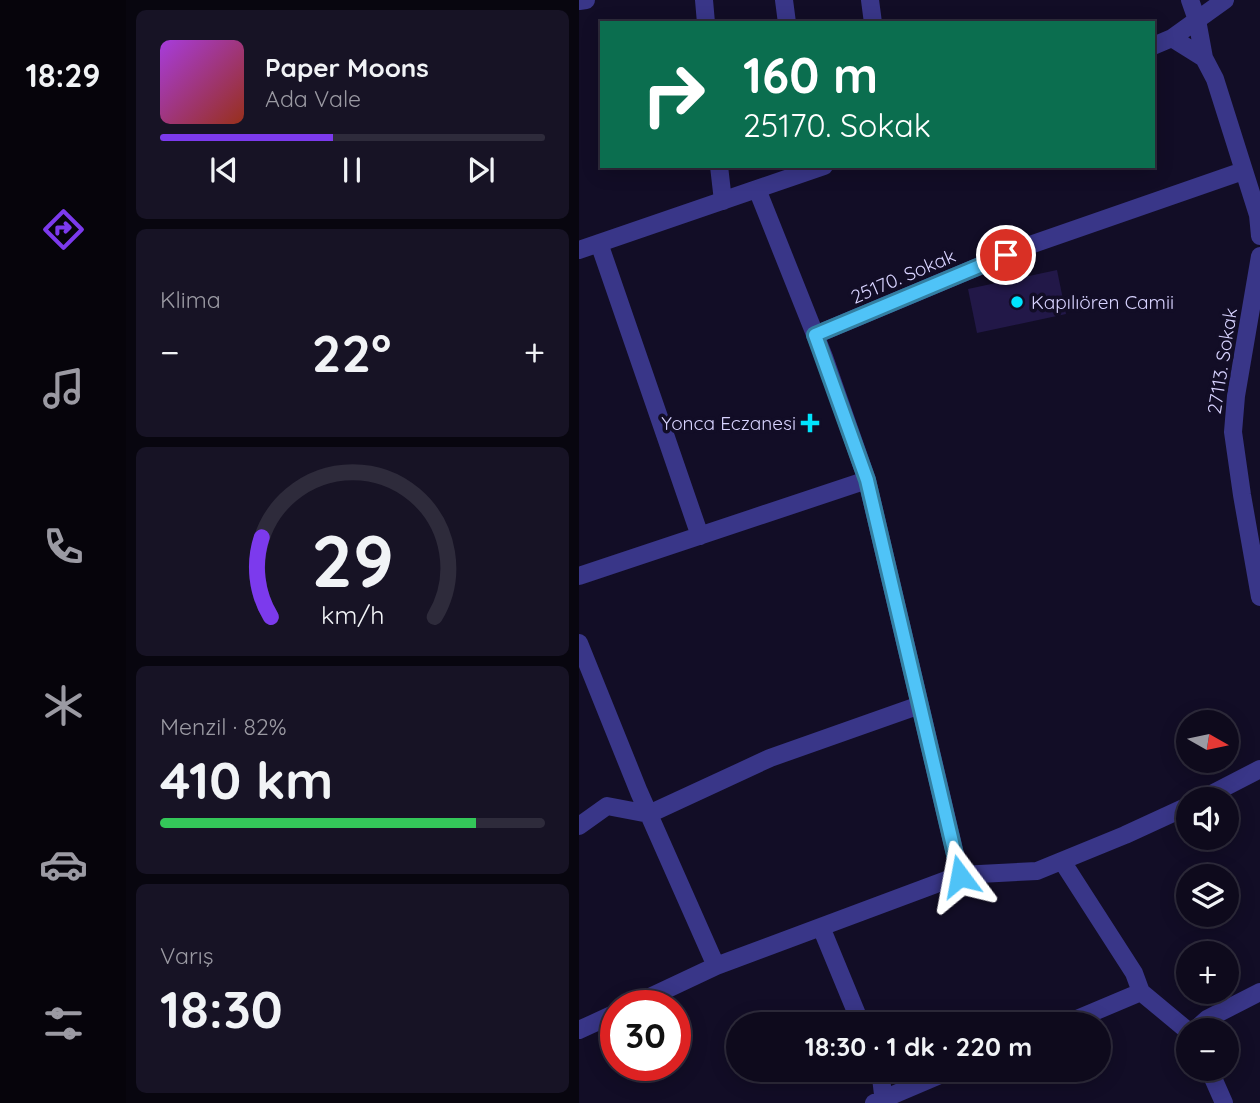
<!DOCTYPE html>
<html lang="tr">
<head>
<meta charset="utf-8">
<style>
	body { margin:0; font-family:Quicksand,sans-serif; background:#171325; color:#f1f3f6; height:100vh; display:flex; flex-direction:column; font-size:26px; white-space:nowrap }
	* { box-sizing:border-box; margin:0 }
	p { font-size:23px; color:#9b9aa3 }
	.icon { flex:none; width:38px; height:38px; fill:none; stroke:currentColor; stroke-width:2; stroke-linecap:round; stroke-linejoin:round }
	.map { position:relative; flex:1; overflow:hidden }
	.panel { display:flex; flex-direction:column; gap:10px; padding:10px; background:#08060f; width:453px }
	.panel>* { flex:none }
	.hud { position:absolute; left:21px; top:21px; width:555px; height:147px; border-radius:0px; box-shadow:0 4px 18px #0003,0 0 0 2px #2e2b3b; background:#0b6e4f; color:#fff; overflow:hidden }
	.needle { width:46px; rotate:99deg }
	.tools { position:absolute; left:597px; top:710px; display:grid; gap:14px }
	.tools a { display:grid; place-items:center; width:63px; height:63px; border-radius:50%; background:#0e0a1c; box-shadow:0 4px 18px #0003,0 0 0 2px #2e2b3b; font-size:35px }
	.speed { position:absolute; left:21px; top:990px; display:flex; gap:14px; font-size:35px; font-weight:700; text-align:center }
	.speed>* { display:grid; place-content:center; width:91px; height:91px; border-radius:50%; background:#0e0a1c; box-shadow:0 4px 18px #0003,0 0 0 2px #2e2b3b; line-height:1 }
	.speed .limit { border:10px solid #d22; background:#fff; color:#111 }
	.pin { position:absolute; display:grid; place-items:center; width:60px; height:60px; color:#fff; margin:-30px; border:4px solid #fff; border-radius:50%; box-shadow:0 2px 7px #0007 }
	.me { position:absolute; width:77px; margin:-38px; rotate:347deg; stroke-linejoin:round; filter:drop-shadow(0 0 5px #0008) }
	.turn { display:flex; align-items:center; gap:24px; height:147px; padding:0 28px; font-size:32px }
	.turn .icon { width:91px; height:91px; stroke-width:2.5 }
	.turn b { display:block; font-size:49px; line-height:60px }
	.big { font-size:52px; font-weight:700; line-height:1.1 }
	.panel .card { flex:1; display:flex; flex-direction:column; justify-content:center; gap:10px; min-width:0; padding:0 24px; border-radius:10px; background:#171325 }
	.panel .dial { align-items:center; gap:0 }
	.dial svg { height:182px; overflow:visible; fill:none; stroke:#2e2b3b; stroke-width:7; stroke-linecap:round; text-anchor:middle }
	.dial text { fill:#f1f3f6; stroke:none }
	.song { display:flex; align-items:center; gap:21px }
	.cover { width:84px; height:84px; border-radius:10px; background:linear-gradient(135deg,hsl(280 70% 55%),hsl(10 70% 35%)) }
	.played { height:7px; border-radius:4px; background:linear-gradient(90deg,#7c3aed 45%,#2e2b3b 45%) }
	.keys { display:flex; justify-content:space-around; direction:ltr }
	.heat { display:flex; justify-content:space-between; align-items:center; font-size:38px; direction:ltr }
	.charge { height:10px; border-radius:5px; background:linear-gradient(90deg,#34c759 82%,#2e2b3b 0) }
	.trip { position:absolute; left:147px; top:1012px; width:385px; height:70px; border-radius:35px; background:#0e0a1c; box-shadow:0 4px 18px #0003,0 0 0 2px #2e2b3b; font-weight:700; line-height:70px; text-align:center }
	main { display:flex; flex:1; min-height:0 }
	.menu { display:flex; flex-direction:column; width:126px; justify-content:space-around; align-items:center; background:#06040b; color:#9b9aa3 }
	.menu .icon { width:49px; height:49px }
	.menu .selected { color:#7c3aed }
	.menu b { font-size:32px; color:#f1f3f6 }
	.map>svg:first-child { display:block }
	.building { fill:#221848 }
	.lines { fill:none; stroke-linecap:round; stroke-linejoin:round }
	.minor { stroke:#393688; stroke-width:18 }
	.route-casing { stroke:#337fa1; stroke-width:18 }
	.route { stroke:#4fc3f7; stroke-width:12 }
	.poi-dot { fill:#00e4fe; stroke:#120d26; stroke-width:2.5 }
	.labels { text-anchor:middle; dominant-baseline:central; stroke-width:7; stroke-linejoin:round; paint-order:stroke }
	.street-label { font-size:19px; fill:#d8d3ff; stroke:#120d26 }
	.poi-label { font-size:19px; fill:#d8d3ff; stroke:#120d26; text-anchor:start }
</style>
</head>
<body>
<main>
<nav class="menu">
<b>18:29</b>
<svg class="icon selected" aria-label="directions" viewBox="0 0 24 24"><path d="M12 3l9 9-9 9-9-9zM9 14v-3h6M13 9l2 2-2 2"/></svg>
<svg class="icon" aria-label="music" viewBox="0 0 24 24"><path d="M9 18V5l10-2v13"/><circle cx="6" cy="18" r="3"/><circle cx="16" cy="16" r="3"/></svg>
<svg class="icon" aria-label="phone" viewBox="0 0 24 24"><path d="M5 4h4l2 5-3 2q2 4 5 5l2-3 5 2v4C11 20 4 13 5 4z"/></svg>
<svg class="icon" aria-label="climate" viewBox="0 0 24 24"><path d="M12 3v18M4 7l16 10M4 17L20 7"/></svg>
<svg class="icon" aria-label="car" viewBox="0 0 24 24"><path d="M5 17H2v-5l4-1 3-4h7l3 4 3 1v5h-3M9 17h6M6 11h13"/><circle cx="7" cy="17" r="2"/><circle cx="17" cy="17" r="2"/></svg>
<svg class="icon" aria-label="filters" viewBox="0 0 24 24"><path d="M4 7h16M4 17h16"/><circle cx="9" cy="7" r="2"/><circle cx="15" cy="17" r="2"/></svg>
</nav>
<section class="panel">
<div class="card">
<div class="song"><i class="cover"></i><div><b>Paper Moons</b><p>Ada Vale</p></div></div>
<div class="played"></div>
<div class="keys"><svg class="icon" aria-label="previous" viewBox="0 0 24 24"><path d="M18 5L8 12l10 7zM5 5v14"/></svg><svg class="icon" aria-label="pause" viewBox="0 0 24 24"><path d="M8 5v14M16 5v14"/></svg><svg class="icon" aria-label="next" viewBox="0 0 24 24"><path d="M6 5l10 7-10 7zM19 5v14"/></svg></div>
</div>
<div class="card"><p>Klima</p>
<div class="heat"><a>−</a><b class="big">22°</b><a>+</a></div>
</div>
<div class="card dial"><svg viewBox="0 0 100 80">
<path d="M14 69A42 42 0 1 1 86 69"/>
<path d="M14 69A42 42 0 0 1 10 34" stroke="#7c3aed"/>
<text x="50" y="56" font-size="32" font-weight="700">29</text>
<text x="50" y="72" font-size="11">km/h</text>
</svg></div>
<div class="card"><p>Menzil · 82%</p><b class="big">410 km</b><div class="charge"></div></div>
<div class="card"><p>Varış</p><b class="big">18:30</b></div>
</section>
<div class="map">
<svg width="681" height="1103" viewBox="0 0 681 1103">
	<rect width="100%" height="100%" fill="#120d26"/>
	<!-- building -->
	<path class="building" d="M478,270L487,314L398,333L389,289Z"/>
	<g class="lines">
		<!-- minor -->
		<path class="minor" d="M125,0L127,23
			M205,0L208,23
			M291,0L294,23
			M611,0L618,20L625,58
			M0,1L7,0
			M593,38L625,58L636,79L679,215L681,236
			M574,46L593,38L646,0
			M140,166L144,201
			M20,243L121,536
			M0,250L245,166
			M681,256L657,396L654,432L663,495L681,597
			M236,335L451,245L664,171
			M0,576L288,480
			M0,643L60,792L137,966
			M621,800L681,769
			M0,826L28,806L70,814L191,758L341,705
			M483,861L555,973L562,992L609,1031
			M381,875L458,871L546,835L609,806
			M242,927L282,1024
			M52,1006L137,966L381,875L288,480L245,357L178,189
			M486,1024L562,992
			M0,1030L37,1013
			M615,1031L628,1019L681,992
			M301,1069L305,1103
			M630,1069L645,1103
			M295,1103L375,1069"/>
	</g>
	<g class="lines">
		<defs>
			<path id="route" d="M381,876L288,480L236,335L427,255"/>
		</defs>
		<!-- route casing -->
		<use href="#route" class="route-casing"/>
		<!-- route -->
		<use href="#route" class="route"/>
	</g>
	<!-- markers -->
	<g class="poi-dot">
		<circle cx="438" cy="302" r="7"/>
		<path d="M227.5 412.5h7v7h7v7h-7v7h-7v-7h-7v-7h7z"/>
	</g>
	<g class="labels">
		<!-- street labels -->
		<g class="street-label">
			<text transform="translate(324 276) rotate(-23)">25170. Sokak</text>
			<text transform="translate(643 361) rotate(-81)">27113. Sokak</text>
		</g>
		<!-- poi labels -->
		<g class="poi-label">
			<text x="452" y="302">Kapılıören Camii</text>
			<text x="217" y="423" text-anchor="end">Yonca Eczanesi</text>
		</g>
	</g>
</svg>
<div class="tools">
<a><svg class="needle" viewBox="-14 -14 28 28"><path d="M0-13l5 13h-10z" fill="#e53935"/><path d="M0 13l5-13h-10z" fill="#9b9aa3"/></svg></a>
<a><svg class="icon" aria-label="sound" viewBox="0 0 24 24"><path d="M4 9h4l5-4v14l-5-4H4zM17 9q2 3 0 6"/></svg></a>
<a><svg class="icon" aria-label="layers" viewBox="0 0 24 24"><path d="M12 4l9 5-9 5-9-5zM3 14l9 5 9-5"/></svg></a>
<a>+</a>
<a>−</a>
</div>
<div class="speed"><div class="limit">30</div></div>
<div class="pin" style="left:427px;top:255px;background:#d93025"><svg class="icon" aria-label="arrive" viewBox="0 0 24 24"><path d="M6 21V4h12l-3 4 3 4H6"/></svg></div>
<svg class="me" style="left:381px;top:876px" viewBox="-20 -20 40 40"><path d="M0-17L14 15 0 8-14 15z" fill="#4fc3f7" stroke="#fff" stroke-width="4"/></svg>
<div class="trip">18:30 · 1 dk · 220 m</div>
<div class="hud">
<div class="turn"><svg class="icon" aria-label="right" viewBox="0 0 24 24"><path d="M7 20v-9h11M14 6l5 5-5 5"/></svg><div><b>160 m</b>25170. Sokak</div></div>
</div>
</div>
</main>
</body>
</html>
